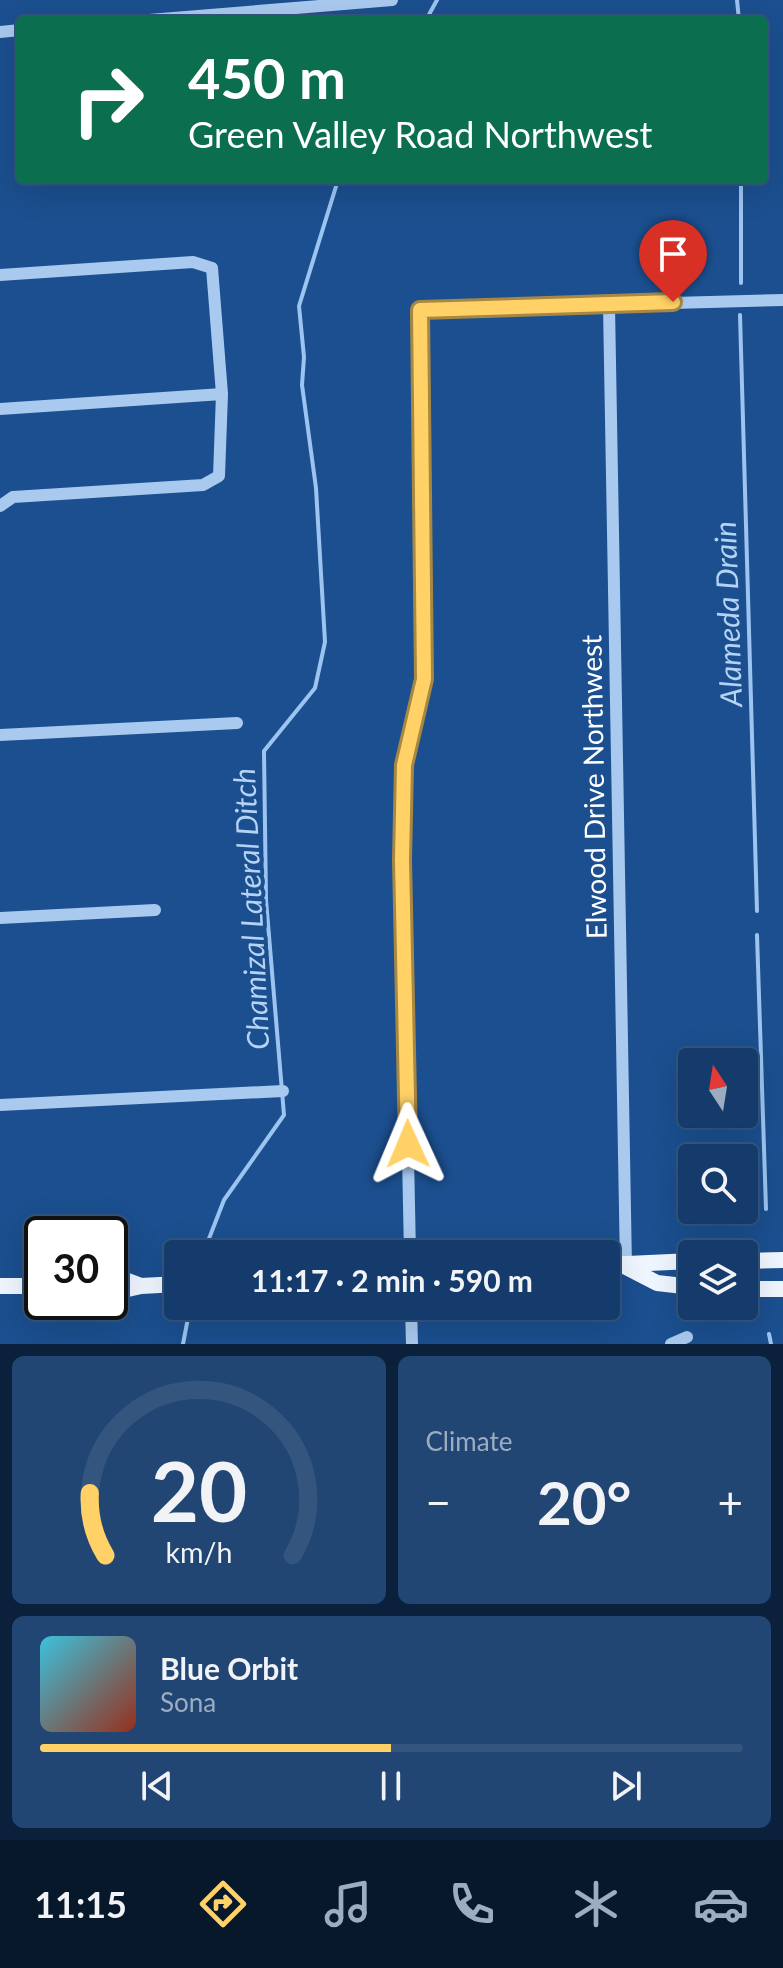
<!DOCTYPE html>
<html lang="en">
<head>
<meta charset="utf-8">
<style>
	body { margin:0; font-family:Lato,sans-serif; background:#214673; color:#f1f3f6; height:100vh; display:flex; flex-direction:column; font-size:30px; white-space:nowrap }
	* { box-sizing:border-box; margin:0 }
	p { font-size:26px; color:#9dadc1 }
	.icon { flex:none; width:44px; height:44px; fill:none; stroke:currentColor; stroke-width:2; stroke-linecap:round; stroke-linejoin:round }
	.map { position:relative; height:1344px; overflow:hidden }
	.drawer { display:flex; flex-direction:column; gap:12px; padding:12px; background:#0b203b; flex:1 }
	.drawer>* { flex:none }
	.banner { position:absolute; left:16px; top:16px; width:752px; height:168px; border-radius:8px; box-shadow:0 8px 32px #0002,0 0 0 2px #33557e; background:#0b6e4f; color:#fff; overflow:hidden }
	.needle { width:52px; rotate:348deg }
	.fabs { position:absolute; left:678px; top:1048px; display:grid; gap:16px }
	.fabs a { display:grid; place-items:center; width:80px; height:80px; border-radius:8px; background:#143b6b; box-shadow:0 8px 32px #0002,0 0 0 2px #33557e; font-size:40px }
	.speed { position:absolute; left:24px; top:1216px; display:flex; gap:16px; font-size:40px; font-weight:700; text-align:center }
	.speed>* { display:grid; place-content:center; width:104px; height:104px; border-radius:50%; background:#143b6b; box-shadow:0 8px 32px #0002,0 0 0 2px #33557e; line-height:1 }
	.speed .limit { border:4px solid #111; border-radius:12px; background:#fff; color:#111 }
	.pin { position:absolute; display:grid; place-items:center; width:68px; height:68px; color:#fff; margin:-82px -34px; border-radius:50% 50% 50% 0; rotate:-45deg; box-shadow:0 0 8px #0007 }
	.pin .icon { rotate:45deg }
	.me { position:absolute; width:88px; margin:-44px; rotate:359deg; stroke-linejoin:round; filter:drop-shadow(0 0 6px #0008) }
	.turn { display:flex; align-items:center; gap:28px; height:168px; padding:0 40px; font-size:36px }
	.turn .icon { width:104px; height:104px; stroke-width:2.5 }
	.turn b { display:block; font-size:56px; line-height:68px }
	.big { font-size:60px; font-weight:700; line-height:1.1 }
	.drawer .tile { flex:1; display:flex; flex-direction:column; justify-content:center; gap:12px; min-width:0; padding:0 28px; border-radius:12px; background:#214673 }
	.drawer .dial { align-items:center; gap:0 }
	.dial svg { height:208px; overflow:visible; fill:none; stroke:#33557e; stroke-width:7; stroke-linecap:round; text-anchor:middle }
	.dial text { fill:#f1f3f6; stroke:none }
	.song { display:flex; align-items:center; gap:24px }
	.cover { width:96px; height:96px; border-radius:12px; background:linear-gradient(135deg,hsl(190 70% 55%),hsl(10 70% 35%)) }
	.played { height:8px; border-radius:4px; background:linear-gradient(90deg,#ffd166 50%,#33557e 50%) }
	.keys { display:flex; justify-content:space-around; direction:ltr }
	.heat { display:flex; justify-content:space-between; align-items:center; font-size:44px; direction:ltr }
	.drawer .tiles { flex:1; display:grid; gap:12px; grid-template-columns:1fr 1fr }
	.tile:last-child { grid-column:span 2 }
	.trip { position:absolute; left:164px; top:1240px; width:456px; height:80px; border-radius:8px; background:#143b6b; box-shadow:0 8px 32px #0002,0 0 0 2px #33557e; font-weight:700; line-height:80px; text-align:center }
	.tab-bar { display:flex; height:128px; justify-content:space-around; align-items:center; background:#08182b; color:#9dadc1 }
	.tab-bar .icon { width:56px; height:56px }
	.tab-bar .selected { color:#ffd166 }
	.tab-bar b { font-size:36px; color:#f1f3f6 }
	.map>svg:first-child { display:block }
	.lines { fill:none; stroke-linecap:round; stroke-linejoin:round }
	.stream { stroke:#9cc4f0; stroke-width:4 }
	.minor { stroke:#a9c9ee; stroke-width:12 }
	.major { stroke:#f0f6ff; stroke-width:16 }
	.route-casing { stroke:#a68842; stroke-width:20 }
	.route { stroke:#ffd166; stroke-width:14 }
	.labels { text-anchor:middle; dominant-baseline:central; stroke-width:8; stroke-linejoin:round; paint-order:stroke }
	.street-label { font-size:28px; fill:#fff; stroke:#1b4f8f }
	.water-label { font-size:30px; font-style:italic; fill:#b5d3f5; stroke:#1b4f8f }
</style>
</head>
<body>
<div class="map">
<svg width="783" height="1344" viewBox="0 0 783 1344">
	<rect width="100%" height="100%" fill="#1b4f8f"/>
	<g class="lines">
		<!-- stream -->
		<path class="stream" d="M737,0L739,20
			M426,20L437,0
			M741,180V283
			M740,315L757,911
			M757,935L766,1209
			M203,1254L224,1200L284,1115L266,900L264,751L315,688L325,642L316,488L302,385L304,357L299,306L338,180
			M769,1334L771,1344
			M183,1344L189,1313"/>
		<!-- minor -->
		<path class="minor" d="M149,20L392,0
			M0,32L20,30
			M0,275L193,262L212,268L222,394L219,476L203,485L13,497L0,506
			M609,306L626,1267
			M0,409L222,394
			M0,735L237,723
			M0,918L155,910
			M0,1105L283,1091
			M410,1254L402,860L404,765L424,679L420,310L783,300
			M411,1306L412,1344
			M671,1344L687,1337"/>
		<!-- major -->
		<path class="major" d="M744,1261L783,1260
			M606,1265L692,1261
			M626,1267L657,1283L692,1287
			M110,1280H125L141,1286L178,1284
			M0,1286H42
			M744,1289H783
			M110,1293L141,1286"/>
	</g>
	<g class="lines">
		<defs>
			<path id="route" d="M408,1144L402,860L404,765L424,679L420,310L673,302"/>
		</defs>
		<!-- route casing -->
		<use href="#route" class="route-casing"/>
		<!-- route -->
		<use href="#route" class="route"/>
	</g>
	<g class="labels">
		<!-- street labels -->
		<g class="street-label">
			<text transform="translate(593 787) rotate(-91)">Elwood Drive Northwest</text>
		</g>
		<!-- water labels -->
		<g class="water-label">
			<text transform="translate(727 614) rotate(-92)">Alameda Drain</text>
			<text transform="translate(250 909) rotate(-93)">Chamizal Lateral Ditch</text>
		</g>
	</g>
</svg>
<div class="fabs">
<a><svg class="needle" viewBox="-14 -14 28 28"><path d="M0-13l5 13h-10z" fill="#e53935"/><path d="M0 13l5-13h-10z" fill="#9dadc1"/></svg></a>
<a><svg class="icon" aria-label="search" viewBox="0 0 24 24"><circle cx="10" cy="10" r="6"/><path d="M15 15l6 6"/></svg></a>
<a><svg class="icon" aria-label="layers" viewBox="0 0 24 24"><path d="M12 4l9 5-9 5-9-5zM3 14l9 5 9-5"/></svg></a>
</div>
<div class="speed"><div class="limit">30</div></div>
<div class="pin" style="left:673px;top:302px;background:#d93025"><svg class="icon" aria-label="arrive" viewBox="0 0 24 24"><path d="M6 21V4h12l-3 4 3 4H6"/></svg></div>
<svg class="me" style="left:408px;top:1144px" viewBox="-20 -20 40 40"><path d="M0-17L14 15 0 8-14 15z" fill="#ffd166" stroke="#fff" stroke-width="4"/></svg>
<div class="trip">11:17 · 2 min · 590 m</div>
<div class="banner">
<div class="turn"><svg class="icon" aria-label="right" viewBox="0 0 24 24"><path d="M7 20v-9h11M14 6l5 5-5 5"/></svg><div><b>450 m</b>Green Valley Road Northwest</div></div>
</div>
</div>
<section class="drawer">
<div class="tiles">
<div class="tile dial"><svg viewBox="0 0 100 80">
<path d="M14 69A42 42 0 1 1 86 69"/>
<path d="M14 69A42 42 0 0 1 8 45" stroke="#ffd166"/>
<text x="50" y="56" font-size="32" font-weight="700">20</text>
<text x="50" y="72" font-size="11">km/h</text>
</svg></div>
<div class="tile"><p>Climate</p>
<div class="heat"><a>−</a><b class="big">20°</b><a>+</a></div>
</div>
<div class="tile">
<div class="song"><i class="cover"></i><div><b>Blue Orbit</b><p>Sona</p></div></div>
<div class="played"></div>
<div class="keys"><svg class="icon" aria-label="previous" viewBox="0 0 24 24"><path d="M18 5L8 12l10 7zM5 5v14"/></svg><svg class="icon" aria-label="pause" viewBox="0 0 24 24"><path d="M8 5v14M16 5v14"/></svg><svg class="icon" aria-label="next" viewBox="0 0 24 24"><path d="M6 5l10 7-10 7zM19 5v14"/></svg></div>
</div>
</div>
</section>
<nav class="tab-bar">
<b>11:15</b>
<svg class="icon selected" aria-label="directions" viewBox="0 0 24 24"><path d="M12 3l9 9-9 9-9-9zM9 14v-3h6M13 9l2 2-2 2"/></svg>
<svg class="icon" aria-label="music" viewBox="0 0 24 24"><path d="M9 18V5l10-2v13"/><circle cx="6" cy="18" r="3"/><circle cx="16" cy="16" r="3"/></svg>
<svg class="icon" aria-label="phone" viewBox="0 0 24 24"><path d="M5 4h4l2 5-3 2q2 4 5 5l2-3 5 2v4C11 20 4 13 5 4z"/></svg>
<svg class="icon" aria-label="climate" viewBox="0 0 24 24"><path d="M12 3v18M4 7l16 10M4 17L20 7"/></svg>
<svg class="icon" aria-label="car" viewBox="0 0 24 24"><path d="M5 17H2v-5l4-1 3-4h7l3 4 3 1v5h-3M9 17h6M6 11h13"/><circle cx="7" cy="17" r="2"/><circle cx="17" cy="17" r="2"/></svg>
</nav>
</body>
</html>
